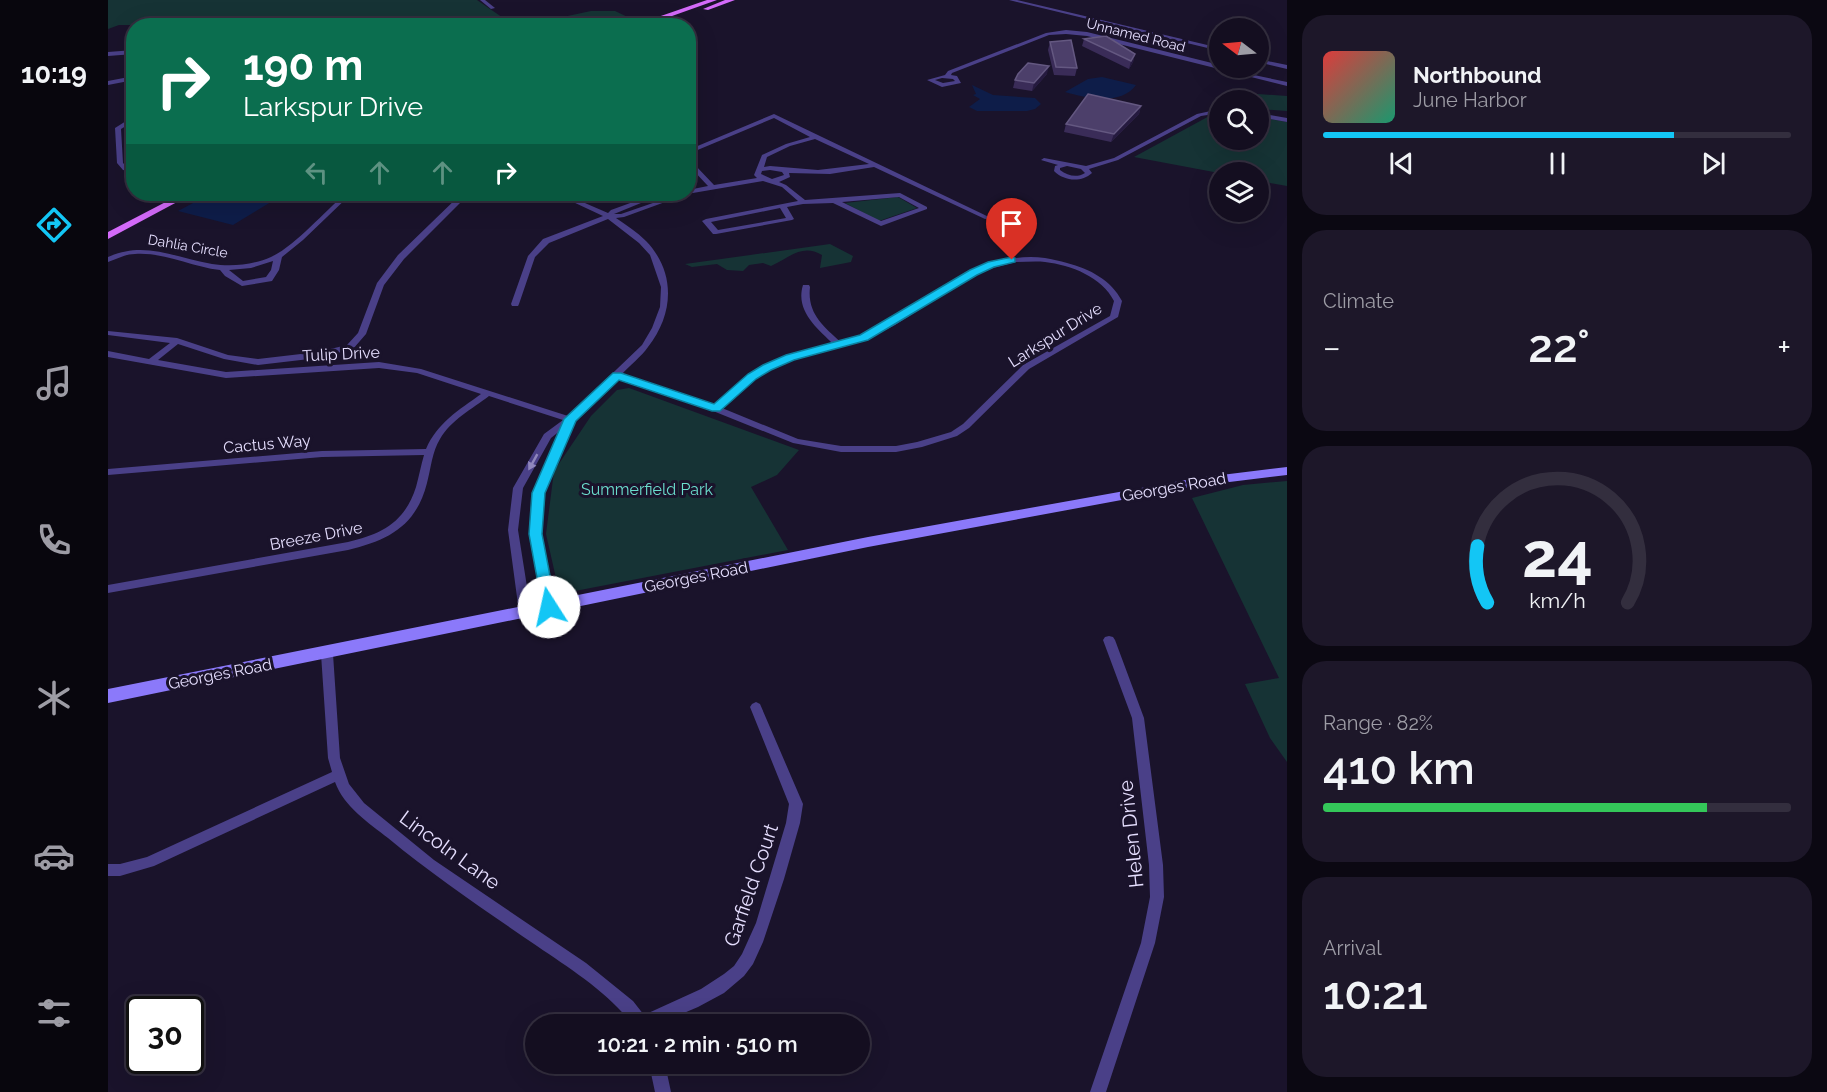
<!DOCTYPE html>
<html lang="en">
<head>
<meta charset="utf-8">
<style>
	body { margin:0; font-family:Raleway,sans-serif; background:#1d1729; color:#f1f3f6; height:100vh; display:flex; flex-direction:column; font-size:22px; white-space:nowrap }
	* { box-sizing:border-box; margin:0 }
	p { font-size:20px; color:#9d9ca5 }
	.icon { flex:none; width:33px; height:33px; fill:none; stroke:currentColor; stroke-width:2; stroke-linecap:round; stroke-linejoin:round }
	.map { position:relative; flex:1; overflow:hidden }
	.details { display:flex; flex-direction:column; gap:15px; padding:15px; background:#0b0812; width:540px }
	.details>* { flex:none }
	.top-card { position:absolute; left:18px; top:18px; width:570px; height:183px; border-radius:24px; box-shadow:0 6px 24px #0002,0 0 0 2px #332e3e; background:#0b6e4f; color:#fff; overflow:hidden }
	.needle { width:39px; rotate:286deg }
	.controls { position:absolute; left:1101px; top:18px; display:grid; gap:12px }
	.controls a { display:grid; place-items:center; width:60px; height:60px; border-radius:50%; background:#140e20; box-shadow:0 6px 24px #0002,0 0 0 2px #332e3e; font-size:30px }
	.speed { position:absolute; left:18px; top:996px; display:flex; gap:12px; font-size:30px; font-weight:700; text-align:center }
	.speed>* { display:grid; place-content:center; width:78px; height:78px; border-radius:50%; background:#140e20; box-shadow:0 6px 24px #0002,0 0 0 2px #332e3e; line-height:1 }
	.speed .limit { border:3px solid #111; border-radius:9px; background:#fff; color:#111 }
	.pin { position:absolute; display:grid; place-items:center; width:51px; height:51px; color:#fff; margin:-62px -26px; border-radius:50% 50% 50% 0; rotate:-45deg; box-shadow:0 0 6px #0007 }
	.pin .icon { rotate:45deg }
	.me { position:absolute; width:66px; margin:-33px; rotate:350deg; stroke-linejoin:round; filter:drop-shadow(0 0 4px #0008) }
	.turn { display:flex; align-items:center; gap:21px; height:126px; padding:0 18px; font-size:27px }
	.turn .icon { width:78px; height:78px; stroke-width:2.5 }
	.turn b { display:block; font-size:42px; line-height:51px }
	.lanes { display:flex; align-items:center; height:57px; padding:0 18px; background:#0003; justify-content:center; gap:30px; direction:ltr }
	.lanes .off { opacity:.35 }
	.big { font-size:45px; font-weight:600; line-height:1.1 }
	.details .card { flex:1; display:flex; flex-direction:column; justify-content:center; gap:9px; min-width:0; padding:0 21px; border-radius:24px; background:#1d1729 }
	.details .dial { align-items:center; gap:0 }
	.dial svg { height:156px; overflow:visible; fill:none; stroke:#332e3e; stroke-width:7; stroke-linecap:round; text-anchor:middle }
	.dial text { fill:#f1f3f6; stroke:none }
	.song { display:flex; align-items:center; gap:18px }
	.cover { width:72px; height:72px; border-radius:9px; background:linear-gradient(135deg,hsl(0 70% 55%),hsl(160 70% 35%)) }
	.played { height:6px; border-radius:3px; background:linear-gradient(90deg,#13c6f5 75%,#332e3e 75%) }
	.keys { display:flex; justify-content:space-around; direction:ltr }
	.heat { display:flex; justify-content:space-between; align-items:center; font-size:33px; direction:ltr }
	.charge { height:9px; border-radius:4px; background:linear-gradient(90deg,#34c759 82%,#332e3e 0) }
	.trip { position:absolute; left:417px; top:1014px; width:345px; height:60px; border-radius:30px; background:#140e20; box-shadow:0 6px 24px #0002,0 0 0 2px #332e3e; font-weight:600; line-height:60px; text-align:center }
	main { display:flex; flex:1; min-height:0 }
	.dock { display:flex; flex-direction:column; width:108px; justify-content:space-around; align-items:center; background:#08060d; color:#9d9ca5 }
	.dock .icon { width:42px; height:42px }
	.dock .active { color:#13c6f5 }
	.dock b { font-size:27px; color:#f1f3f6 }
	.map>svg:first-child { display:block }
	.green { fill:#163335 }
	.water { fill:#0e1d49 }
	.lines { fill:none; stroke-linecap:round; stroke-linejoin:round }
	.street { fill:#4a4088; fill-rule:evenodd }
	.secondary { fill:#8b79fa; fill-rule:evenodd }
	.primary { fill:#d36af9; fill-rule:evenodd }
	.wall { fill:#3a2c58 }
	.shaded-wall { fill:#251a3f }
	.building { fill:#4c3f6a; stroke:#645881; stroke-width:1.5 }
	.oneway { fill:#9087bd }
	.route { fill:#13c6f5; stroke:#0c819f; stroke-width:1.5 }
	.labels { text-anchor:middle; dominant-baseline:central; stroke-width:6; stroke-linejoin:round; paint-order:stroke }
	.far-street-label { font-size:14px; fill:#e5defe; stroke:#1a132b }
	.street-label { font-size:16px; fill:#e5defe; stroke:#1a132b }
	.park-label { font-size:16px; fill:#6bddcd; stroke:#1a132b }
	.near-street-label { font-size:20px; fill:#e5defe; stroke:#1a132b }
</style>
</head>
<body>
<main>
<nav class="dock">
<b>10:19</b>
<svg class="icon active" aria-label="directions" viewBox="0 0 24 24"><path d="M12 3l9 9-9 9-9-9zM9 14v-3h6M13 9l2 2-2 2"/></svg>
<svg class="icon" aria-label="music" viewBox="0 0 24 24"><path d="M9 18V5l10-2v13"/><circle cx="6" cy="18" r="3"/><circle cx="16" cy="16" r="3"/></svg>
<svg class="icon" aria-label="phone" viewBox="0 0 24 24"><path d="M5 4h4l2 5-3 2q2 4 5 5l2-3 5 2v4C11 20 4 13 5 4z"/></svg>
<svg class="icon" aria-label="climate" viewBox="0 0 24 24"><path d="M12 3v18M4 7l16 10M4 17L20 7"/></svg>
<svg class="icon" aria-label="car" viewBox="0 0 24 24"><path d="M5 17H2v-5l4-1 3-4h7l3 4 3 1v5h-3M9 17h6M6 11h13"/><circle cx="7" cy="17" r="2"/><circle cx="17" cy="17" r="2"/></svg>
<svg class="icon" aria-label="filters" viewBox="0 0 24 24"><path d="M4 7h16M4 17h16"/><circle cx="9" cy="7" r="2"/><circle cx="15" cy="17" r="2"/></svg>
</nav>
<div class="map">
<svg width="1179" height="1092" viewBox="0 0 1179 1092">
	<rect width="100%" height="100%" fill="#1a132b"/>
	<!-- green -->
	<path class="green" d="M0,0H369L401,22L427,23L483,11H507L526,20L509,26L11,25L0,29Z
		M1135,93L1179,96V111L1151,109L1150,100H1138Z
		M1105,114H1111L1112,140H1150L1151,117L1179,122V186L1151,181L1150,172L1111,173L1026,157Z
		M790,197L809,208L771,221L737,203Z
		M722,244L745,256L743,262L712,268L714,255C694,243 681,258 663,266L655,263L641,265L635,271L619,270L609,264L584,267L577,264Z
		M521,388L691,450L669,475L643,487L680,550L467,591H459L450,587L438,534L446,471L483,416L509,390Z
		M1179,481V762L1162,738L1137,684L1171,678L1084,498L1135,485Z"/>
	<!-- water -->
	<path class="water" d="M994,77L1028,85C1013,106 978,98 957,92L980,79Z
		M864,85L885,95L927,98L933,104L927,109L919,111H869L861,107L872,99L865,95L868,94Z
		M102,194H176L125,225L70,211Z"/>
	<g class="lines">
		<!-- street -->
		<path class="street" d="M372,0H377L387,8L383,9Z
			M901,0H909L1112,48V51Z
			M958,30L979,32L1112,65V68L1179,82V86L979,36L958,34L941,35L844,73L843,75L849,76L853,83L834,87L819,80L837,75L840,71L938,33ZM834,78L845,79L847,81L835,83L827,80Z
			M26,50V54L0,56V52Z
			M1150,59L1179,65V69L1150,62Z
			M26,76V80L0,85V81Z
			M1112,109V113L1093,116L1010,160L981,169L984,173C973,183 956,181 946,171L947,166L950,165L933,160L936,158L978,166L1006,158L1089,114ZM959,166L973,169L977,173C969,178 960,176 952,170V168Z
			M1150,113L1179,118V122L1150,117Z
			M666,114L883,218L877,219L766,167L722,174L681,173L682,177L671,182L678,185L697,200L792,193L819,207V209L773,226L725,203L695,204L679,207L686,219L684,220L608,234H605L594,221L598,219L690,201L674,187L655,181L579,194L516,217L508,218C518,225 529,232 538,241C568,272 566,314 540,347C533,357 522,365 514,374L607,405C629,385 651,365 679,355C694,350 710,347 725,344C709,328 687,311 695,285H701L702,287C699,313 715,326 733,342C804,323 858,248 937,258C944,259 952,261 959,263C982,269 1003,280 1014,301L1010,317L921,369L861,428L849,436L814,447L788,452H733L685,443L605,411L509,378L466,420L436,493L432,534L447,607L445,610H437L435,607L422,534L426,493L453,430L443,438L415,488L410,530L423,612L421,615H413L411,612L400,530L405,488L436,434L455,420L381,396C364,409 343,420 332,439C324,452 323,468 319,483C308,526 281,540 240,550L0,593V585L240,542C274,534 297,522 308,487C311,476 313,465 316,455L214,457L0,475V469L214,451L318,449C329,423 351,410 373,394L309,373L271,368L118,378L0,357V351L41,359L62,343L0,335V331L69,338L120,355L150,359L210,352L239,345L250,333L269,283L290,255L353,194H359L358,197L296,259L276,285L258,334L245,349L210,358L150,365L116,359L70,344L50,360L118,372L271,362L313,369L460,416L534,345L544,328L552,307L553,287L542,255L531,243L500,219L441,243L427,257L411,304L410,306H404L403,304L420,256L435,239L495,216L448,194H456L500,213L503,210L547,194H555L506,214H513L571,194H580V190L600,186L584,169L580,170V166L587,165L606,185L649,178L646,175L654,155L678,144L702,137L666,118L580,154V150ZM707,139L761,164L710,170L662,166L656,167L659,157L682,146ZM662,170L674,172L676,175L664,179L653,174L654,171ZM791,197L811,208L773,221L734,202ZM672,208L678,218L610,230L603,222ZM908,262C918,262 928,261 937,262C963,265 994,277 1006,301L1002,316L915,365L855,424L843,432L809,442L788,446H733L690,439L614,408L645,381L674,363L760,339L787,325L860,279L885,268Z
			M26,116V121L13,129L15,163L19,167L26,168V172L15,170L9,163L7,128Z
			M237,194H243L195,240L174,257L171,270L164,281L134,286L117,276L112,270C84,267 56,252 27,254C17,254 9,259 0,262V257C37,240 67,258 104,264C123,267 145,265 163,257C187,246 216,212 237,194ZM165,261L163,270L158,277L135,281L121,270L143,268Z
			M1001,636L1005,637L1007,640L1036,718L1055,865L1056,897L1047,943L998,1092H982L1033,943L1042,897L1041,865L1024,718L995,640L997,637Z
			M219,650L223,651L225,654L232,758L241,784L256,803L326,860L478,963L525,1001L536,1015L593,989L616,974L626,966L634,954L648,923L678,823L681,804L642,707L644,704L648,702L652,704L695,804L692,823L676,879L655,942L645,964L636,976L616,993L590,1007L550,1024H524C501,993 461,968 429,946C378,911 327,877 280,838C261,823 236,807 227,782L46,866L12,876H0V864H12L39,857L224,772L220,758L213,654L215,651Z
			M541,1064H557L563,1092H547Z"/>
		<!-- secondary -->
		<path class="secondary" d="M1179,467V475L1089,486L760,547L0,703V689L760,537L1089,478Z"/>
		<!-- primary -->
		<path class="primary" d="M599,0H609L536,26H524Z
			M617,0H627L600,10L595,9Z
			M73,194H84L0,239V232Z"/>
	</g>
	<!-- wall -->
	<path class="wall" d="M976,39L1027,54L1025,62L1021,69L974,46Z
		M942,42L969,68L967,76L946,75L940,50Z
		M939,74L924,91L905,88L907,80Z
		M1033,106L1031,114L1003,142L956,132L958,124Z"/>
	<!-- shaded-wall -->
	<path class="shaded-wall" d="M1027,54L1025,62L1021,69L1023,61Z
		M941,66L939,74L924,91L926,83Z
		M1033,106L1031,114L1003,142L1006,134Z"/>
	<!-- building -->
	<path class="building" d="M998,36L1027,54L1023,61L976,39Z
		M963,40L969,68L948,67L942,42Z
		M920,63L941,66L926,83L907,80L910,74Z
		M980,94L1033,106L1006,134L958,124Z"/>
	<!-- one-way arrows -->
	<defs><path id="oneway-solid" d="M-6-.8H1V-3.2L6.5 0L1 3.2V.8H-6Z" transform="scale(1.5)"/></defs>
	<use class="oneway" href="#oneway-solid" transform="translate(425 462) rotate(119)"/>
	<!-- route -->
	<path class="route" d="M904,257L907,258V262L886,267L869,275L760,340L686,360L663,370L648,379L612,411H604L511,380L468,421L437,493L434,534L448,607L446,611H435L421,534L424,493L456,419L505,373H513L606,404L640,374L655,365L678,355L752,335L862,270L880,262Z"/>
	<g class="labels">
		<!-- far-street labels -->
		<g class="far-street-label">
			<text transform="translate(1028 35) rotate(14)">Unnamed Road</text>
			<text transform="translate(80 246) rotate(10)">Dahlia Circle</text>
		</g>
		<!-- street labels -->
		<g class="street-label">
			<text transform="translate(947 335) rotate(-32)">Larkspur Drive</text>
			<text transform="translate(233 354) rotate(-3)">Tulip Drive</text>
			<text transform="translate(159 444) rotate(-5)">Cactus Way</text>
			<text transform="translate(1066 487) rotate(-10)">Georges Road</text>
			<text transform="translate(208 536) rotate(-11)">Breeze Drive</text>
			<text transform="translate(588 577) rotate(-11)">Georges Road</text>
			<text transform="translate(112 674) rotate(-11)">Georges Road</text>
		</g>
		<!-- park labels -->
		<g class="park-label">
			<text x="539" y="489">Summerfield Park</text>
		</g>
		<!-- near-street labels -->
		<g class="near-street-label">
			<text transform="translate(1023 834) rotate(-96)">Helen Drive</text>
			<text transform="translate(342 850) rotate(36)">Lincoln Lane</text>
			<text transform="translate(643 885) rotate(-71)">Garfield Court</text>
		</g>
	</g>
</svg>
<div class="controls">
<a><svg class="needle" viewBox="-14 -14 28 28"><path d="M0-13l5 13h-10z" fill="#e53935"/><path d="M0 13l5-13h-10z" fill="#9d9ca5"/></svg></a>
<a><svg class="icon" aria-label="search" viewBox="0 0 24 24"><circle cx="10" cy="10" r="6"/><path d="M15 15l6 6"/></svg></a>
<a><svg class="icon" aria-label="layers" viewBox="0 0 24 24"><path d="M12 4l9 5-9 5-9-5zM3 14l9 5 9-5"/></svg></a>
</div>
<div class="speed"><div class="limit">30</div></div>
<div class="pin" style="left:904px;top:260px;background:#d93025"><svg class="icon" aria-label="arrive" viewBox="0 0 24 24"><path d="M6 21V4h12l-3 4 3 4H6"/></svg></div>
<svg class="me" style="left:441px;top:607px" viewBox="-20 -20 40 40"><circle r="19" fill="#fff"/><path d="M0-13L10 11 0 6-10 11z" fill="#13c6f5"/></svg>
<div class="trip">10:21 · 2 min · 510 m</div>
<div class="top-card">
<div class="turn"><svg class="icon" aria-label="right" viewBox="0 0 24 24"><path d="M7 20v-9h11M14 6l5 5-5 5"/></svg><div><b>190 m</b>Larkspur Drive</div></div>
<div class="lanes"><svg class="icon off" aria-label="left" viewBox="0 0 24 24"><path d="M17 20v-9H6M10 6l-5 5 5 5"/></svg><svg class="icon off" aria-label="ahead" viewBox="0 0 24 24"><path d="M12 20V5M6 11l6-6 6 6"/></svg><svg class="icon off" aria-label="ahead" viewBox="0 0 24 24"><path d="M12 20V5M6 11l6-6 6 6"/></svg><svg class="icon" aria-label="right" viewBox="0 0 24 24"><path d="M7 20v-9h11M14 6l5 5-5 5"/></svg></div>
</div>
</div>
<section class="details">
<div class="card">
<div class="song"><i class="cover"></i><div><b>Northbound</b><p>June Harbor</p></div></div>
<div class="played"></div>
<div class="keys"><svg class="icon" aria-label="previous" viewBox="0 0 24 24"><path d="M18 5L8 12l10 7zM5 5v14"/></svg><svg class="icon" aria-label="pause" viewBox="0 0 24 24"><path d="M8 5v14M16 5v14"/></svg><svg class="icon" aria-label="next" viewBox="0 0 24 24"><path d="M6 5l10 7-10 7zM19 5v14"/></svg></div>
</div>
<div class="card"><p>Climate</p>
<div class="heat"><a>−</a><b class="big">22°</b><a>+</a></div>
</div>
<div class="card dial"><svg viewBox="0 0 100 80">
<path d="M14 69A42 42 0 1 1 86 69"/>
<path d="M14 69A42 42 0 0 1 9 40" stroke="#13c6f5"/>
<text x="50" y="56" font-size="32" font-weight="700">24</text>
<text x="50" y="72" font-size="11">km/h</text>
</svg></div>
<div class="card"><p>Range · 82%</p><b class="big">410 km</b><div class="charge"></div></div>
<div class="card"><p>Arrival</p><b class="big">10:21</b></div>
</section>
</main>
</body>
</html>
